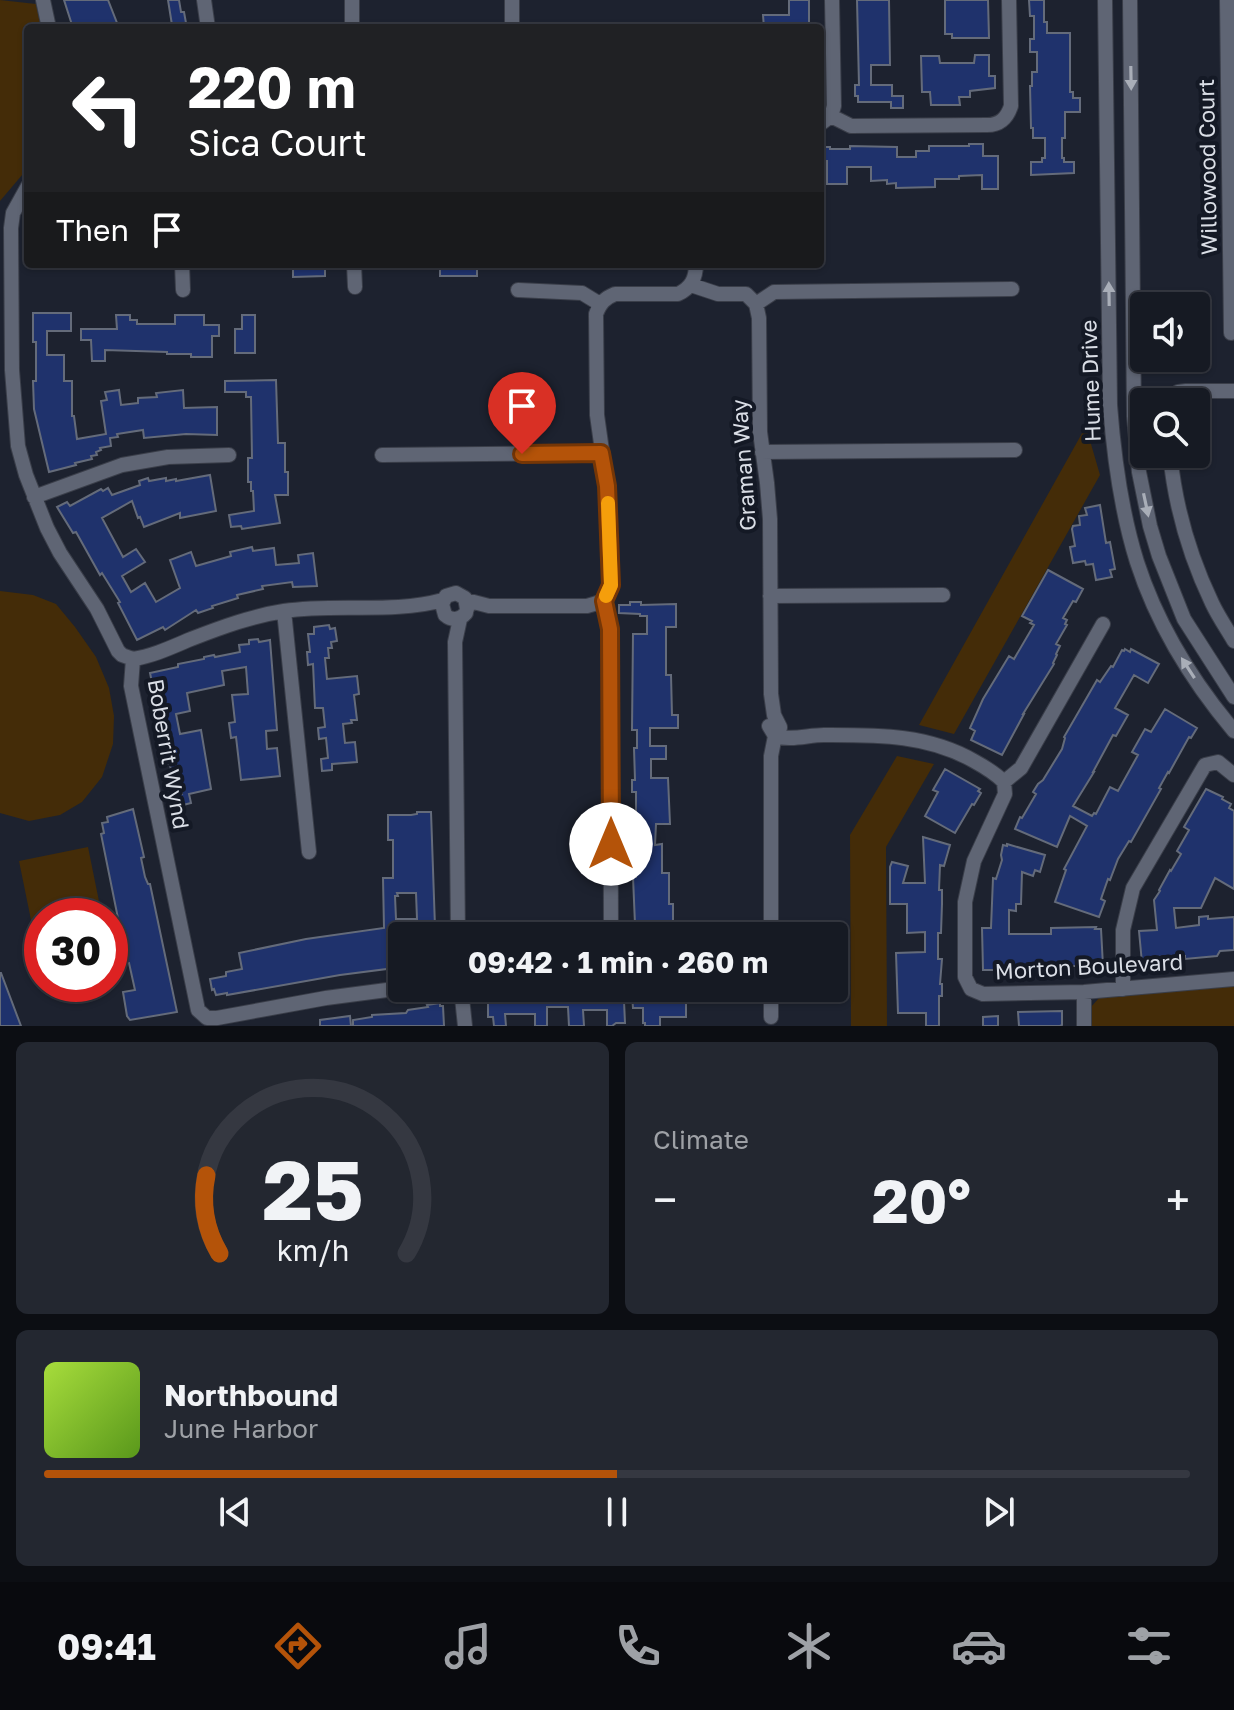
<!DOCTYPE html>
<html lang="en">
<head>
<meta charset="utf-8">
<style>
	body { margin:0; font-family:"Golos Text",sans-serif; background:#232730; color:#f1f3f6; height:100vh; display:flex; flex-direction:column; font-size:30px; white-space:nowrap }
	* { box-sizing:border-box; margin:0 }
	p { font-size:26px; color:#9ea1a6 }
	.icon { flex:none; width:44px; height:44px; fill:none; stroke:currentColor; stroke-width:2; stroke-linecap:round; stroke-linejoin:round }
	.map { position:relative; height:1026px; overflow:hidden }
	.sheet { display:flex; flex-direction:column; gap:16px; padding:16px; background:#0c0e13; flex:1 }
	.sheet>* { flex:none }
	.guide { position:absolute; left:24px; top:24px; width:800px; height:244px; border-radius:8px; box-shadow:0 2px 6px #0004,0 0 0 2px #353841; background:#202124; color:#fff; overflow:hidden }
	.controls { position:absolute; left:1130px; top:292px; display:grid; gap:16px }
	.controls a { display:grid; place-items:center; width:80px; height:80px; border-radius:8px; background:#161a23; box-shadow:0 2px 6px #0004,0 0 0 2px #353841; font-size:40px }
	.speed { position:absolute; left:24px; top:898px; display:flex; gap:16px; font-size:40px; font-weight:700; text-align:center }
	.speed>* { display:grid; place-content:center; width:104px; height:104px; border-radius:50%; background:#161a23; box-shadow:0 2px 6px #0004,0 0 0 2px #353841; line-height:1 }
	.speed .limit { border:12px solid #d22; background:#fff; color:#111 }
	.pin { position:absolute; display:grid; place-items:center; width:68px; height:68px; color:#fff; margin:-82px -34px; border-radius:50% 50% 50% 0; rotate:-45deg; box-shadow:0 0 8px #0007 }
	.pin .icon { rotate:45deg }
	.me { position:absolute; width:88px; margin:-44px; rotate:0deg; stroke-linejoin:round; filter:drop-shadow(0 0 6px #0008) }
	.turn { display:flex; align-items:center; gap:28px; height:168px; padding:0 32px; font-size:36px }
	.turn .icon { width:104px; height:104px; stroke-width:2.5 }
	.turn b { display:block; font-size:56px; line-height:68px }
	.then { display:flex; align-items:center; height:76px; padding:0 32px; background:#0003; gap:16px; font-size:30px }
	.big { font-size:60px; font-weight:700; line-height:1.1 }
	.sheet .tile { flex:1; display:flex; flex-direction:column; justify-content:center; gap:12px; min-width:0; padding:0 28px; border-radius:12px; background:#232730 }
	.sheet .dial { align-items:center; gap:0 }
	.dial svg { height:208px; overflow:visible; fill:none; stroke:#353841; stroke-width:7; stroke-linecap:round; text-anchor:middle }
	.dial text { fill:#f1f3f6; stroke:none }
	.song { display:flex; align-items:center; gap:24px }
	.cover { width:96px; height:96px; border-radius:12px; background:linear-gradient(135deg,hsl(80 70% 55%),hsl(90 70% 35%)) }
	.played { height:8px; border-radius:4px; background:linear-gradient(90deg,#b45309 50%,#353841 50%) }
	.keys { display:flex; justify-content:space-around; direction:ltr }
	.heat { display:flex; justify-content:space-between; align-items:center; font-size:44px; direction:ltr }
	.sheet .tiles { flex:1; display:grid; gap:16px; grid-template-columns:1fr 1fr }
	.tile:last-child { grid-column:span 2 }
	.trip { position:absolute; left:388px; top:922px; width:460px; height:80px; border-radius:8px; background:#161a23; box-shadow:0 2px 6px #0004,0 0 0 2px #353841; font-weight:700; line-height:80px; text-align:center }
	.dock { display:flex; height:128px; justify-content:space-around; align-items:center; background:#090a0e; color:#9ea1a6 }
	.dock .icon { width:56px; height:56px }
	.dock .on { color:#b45309 }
	.dock b { font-size:36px; color:#f1f3f6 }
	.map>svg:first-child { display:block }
	.green { fill:#442c08 }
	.building { fill:#1f326c; stroke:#646b7a; stroke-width:2; fill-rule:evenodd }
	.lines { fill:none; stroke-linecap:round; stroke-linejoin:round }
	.minor-casing { stroke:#3a3e49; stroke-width:16 }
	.minor { stroke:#5f6574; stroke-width:14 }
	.oneway { fill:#a9aeb8 }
	.route-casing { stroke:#753606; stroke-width:20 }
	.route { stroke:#b45309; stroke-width:14 }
	.slow { stroke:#f59e0b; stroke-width:14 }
	.labels { text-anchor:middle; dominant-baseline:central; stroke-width:8; stroke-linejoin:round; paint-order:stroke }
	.street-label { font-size:22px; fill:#dadee6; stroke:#141925 }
</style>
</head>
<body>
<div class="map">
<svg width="1234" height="1026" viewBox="0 0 1234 1026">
	<rect width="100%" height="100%" fill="#1d222f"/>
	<!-- green -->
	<path class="green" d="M0,0L36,4L41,28H28V168L0,201Z
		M1090,419L1091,444L1100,475L954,734L919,725Z
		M0,591L33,595L56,604L75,627L96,657L109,688L114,716L113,744L102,777L82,802L60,815L29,821L0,813Z
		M897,756L934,764L886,847L887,1026H851L850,835Z
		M88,847L102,916H42V974L19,861Z
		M1234,984V1026H1091V1007L1099,998Z"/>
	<!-- building -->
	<path class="building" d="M64,0H108L119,28H73Z
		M168,0H179L181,12H184L186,23L172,25Z
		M789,0H809V24H806V28H764L763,15H789Z
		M857,0H889L890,65H871V85H892V96H903V108H891V102H858V96H855V85H859Z
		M945,0H988L989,38H952V34H945Z
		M1029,0H1044V22H1047V33H1070V92H1073V98H1080V112H1065V138H1062V158H1064V162H1074V173L1031,175V162H1042V158H1045V138H1033V128H1031L1030,86H1032V72H1037V52H1030V39H1034V16H1030Z
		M975,55H989V76H995V88L970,91V97H959L960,105H931L930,92H922L921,56H939L940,63H974Z
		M969,144H983V156H998V189H982V175L959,176V179H935V187L896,188V183L887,184V180L871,181V167H847V184H827V161H820V147H830V149H850V146L897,147V157H916V151H929V146H969Z
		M293,264H325V276L293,277Z
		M440,264H477V276H440Z
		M33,313H71V331H47V355H64V381H72V416H74L77,439L106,434L101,401L107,400L105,392L119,390L121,405L138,403V398L157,397L156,393L183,390L184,408L217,407V435L186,434L144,438L143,430L117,434L118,437L110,438L111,446L100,448L101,450L96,452L97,455L91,456L92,459L75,463L76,465L49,472L34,409L33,381H36V342H33Z
		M116,315H130V320H137V324H175V315H204V325H219V336H212V357H191V354H167V352L105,350V361H92L91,340H81V329H117Z
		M242,315H255V353H235V329H242Z
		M276,380L278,443H285V472H288V495H275L280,523L242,529L241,526L231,527L229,515L254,511L253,491H251V482H248V458H252L251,397H246V392H225V381Z
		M210,475L216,511L180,518V513L144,527L140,517L138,518L132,501L102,518L123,557L136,549L145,562L122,576L131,592L145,583L156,602L180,588L170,560L191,552L196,566L231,556L230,552L252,547L253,551L274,548L276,565L299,563L298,555L313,553L317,586L293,587L292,582L262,586L263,589L237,595L238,598L212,606L213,608L198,613L196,610L165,630L163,627L137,640L118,603L120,602L102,573L100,575L76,532L73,533L57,507L67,502L70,506L101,489L103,491L108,488L112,495L140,485L139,481L148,478L149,481L166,478V481L176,479V481Z
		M1100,505L1106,543L1110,542L1115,569L1110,570L1112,577L1096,580L1093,564L1086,565L1085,561L1073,563L1070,547L1075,546L1072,529L1073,526L1080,525L1079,516L1087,515L1085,508Z
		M1048,570L1083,589L1076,602L1073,601L1063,618L1067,620L1065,624L1067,625L1056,644L1060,646L1056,654L1057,655L1053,663L1054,664L1023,714H1024L1002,755L971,740L975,731L970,728L983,699L1009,656L1014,659L1034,625L1030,623L1032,621L1022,616Z
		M630,602H641V605L676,604V627H666V675H671L672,715H678V728H650V746H666V759H651V778H668L670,824H656L655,845L662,844V873H669V904H673V924H666V936H637L636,924H635L633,877H636V851H634L633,816H636V792H632V780H635L634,748H637V730H632L633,634H647V616H640V614L619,613V605H630Z
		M329,625L330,629L335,628L337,641L331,642L332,648H328L329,658H325L327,679L357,676L359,694L354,695L357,720H351L352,723L343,724L345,743L355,742L357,762L332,764V770L322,771L321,759L328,758L326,738L319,739L318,728L325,727L323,708H315L313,664L308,665L307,652H310L308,634H314V627Z
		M258,639L259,642L270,640L277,730L266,731L267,749L277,748L280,776L241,780L236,737L231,738L229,723L235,722L232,695L248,694L246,667L222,671L224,685L187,693L190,711L176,714L180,734L201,730L211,789L189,794L191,803L179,806L177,795L182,794L177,770L171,771L170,764H168L164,743H167L161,712H158L150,673L178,667V664L204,659V657L214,655L215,657L240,652L239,645L249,644V640Z
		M1125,649L1130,652L1131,649L1159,664L1148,683L1134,675L1115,708L1128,715L1116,736L1113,735L1093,772H1094L1073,806L1092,816L1094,813L1096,814L1110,787L1118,791L1138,755L1132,752L1145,729L1151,732L1165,709L1197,728L1191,738L1189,737L1169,773L1168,772L1159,788L1161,789L1131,842L1129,841L1118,859L1110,880L1108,879L1101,899L1105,901L1099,917L1055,902L1066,870L1064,869L1087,826L1070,816L1057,847L1015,829L1020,817L1022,818L1036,794L1033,792L1038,784L1043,780L1062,749L1065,738L1064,737L1097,680L1100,682L1111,666L1113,667L1122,650L1124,651Z
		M945,769L980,789L978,791L981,793L974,805L972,804L955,833L925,816L938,792L933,790Z
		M1206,789L1223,797L1222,799L1231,804L1229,808L1234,811V889L1215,878L1201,908H1174L1176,928L1199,925V917L1208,916V919L1234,917V950L1220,951L1217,956L1185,959V956L1156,957L1157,962L1142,963L1139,931L1157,930L1154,900L1160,891L1159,890L1170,870L1171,871L1181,854L1177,851L1189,830L1184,827Z
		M133,809L144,857L141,858L145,877L148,884H150L177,1012L130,1020L127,1016L123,992L135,990L129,963H127L101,834L104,833L102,823L108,822L107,817Z
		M417,812H431L435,927L431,928V930L429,931L426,936H402V967L340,975L227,995V993L216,995L214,989L212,990L210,979L226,976V972L242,969L239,953L306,939L384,928L383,878H393V840H388V815H411L417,814ZM397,893H416L417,919H396L395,896H398Z
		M923,837L950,845L944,866L940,865L939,890H942V904L941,933H938V959H942L940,984H942V996H939V1026H926V1013H898L896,953L925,952V932L907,933V904H890V867L892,862L908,866L903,883H925Z
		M1007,844L1045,855L1040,872L1035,870L1033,876L1022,872L1021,904H1016V911L1009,910V934H1051V928L1096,927L1095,929H1101L1103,966H1069V969H1058V967L1031,968V970H983L982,928H991L993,878L996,879L1002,860L1001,855L1003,845L1007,846Z
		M0,973H1L21,1026H0Z
		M486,988H519V1001H537V988H552L553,996H576V999H596V996L607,995L608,1001H624L625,1023H616L612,1026H607V1010H583L584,1026H569L568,1007H547V1026H535V1014H505L506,1026H494L493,1017H488V998L486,996Z
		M667,988H686V1017H660V1026H645V1023H643V1008H633L632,995H651V992H667Z
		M440,1003V1006H443L444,1026H353V1020L372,1017V1015L406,1013L408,1010L428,1007L427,1005Z
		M1062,1011V1025L1060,1026H1019L1018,1012Z
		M350,1016L351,1026H320V1020Z
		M998,1016V1026H983V1017Z"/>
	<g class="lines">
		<defs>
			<path id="minor" d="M43,0L49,28
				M204,0L208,28
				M352,0V28
				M512,0V28
				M1105,0L1110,405C1114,458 1121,511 1137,562C1157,624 1192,681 1234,731
				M1130,0L1134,416L1139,472L1150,526L1159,556L1184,619L1234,697
				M1227,0L1231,333
				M831,116L851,126L987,125C1000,125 1007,118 1011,106L1009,0
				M820,124L831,116L834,106L832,0
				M28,186L13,213L11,228L12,370L18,446L26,475L47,528L60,553L97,609L118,651L122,655L133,659
				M182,264L183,290
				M354,264L355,287
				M691,285L718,294H746L756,304L759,318L760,432L767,483L770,519L771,694L774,715L780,727
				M518,290L582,293L600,304
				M756,304L774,292L1012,289
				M1168,402L1178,392L1186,391H1234
				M762,452L1015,450
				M1170,454C1175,505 1190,557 1212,603C1218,616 1227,629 1234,641
				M382,455L601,453
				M34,497L122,465L168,457L229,455
				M770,596L943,595
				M466,600L489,606H587L604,601
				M284,611L309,852
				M466,613C460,620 452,621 445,615L442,604L446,596L456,593L465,598L467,609
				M133,659L131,686L198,1010L207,1018H217L326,998L402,988
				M133,659C153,656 172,647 191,639C222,627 252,616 284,611C337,603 392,614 443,600
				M769,726L775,736C791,741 808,735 824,735C877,735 927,734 974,761C985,767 995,773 1004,782
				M1004,782L1005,794L974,861L965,902V977L971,989L983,994L1084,992L1234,979
				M1004,782L1021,768L1103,624
				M458,936L455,642L460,619
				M611,936L610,629L604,601L611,585L607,486L597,415L596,314C600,303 605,298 615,294H678C691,288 696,279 696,264
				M771,936V756L775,736L780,728
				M461,988L465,1026
				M771,988V1017
				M1123,989V930L1133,888L1205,765L1218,762L1234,775
				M1084,992V1026"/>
		</defs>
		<!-- minor casing -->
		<use href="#minor" class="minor-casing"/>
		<!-- minor -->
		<use href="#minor" class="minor"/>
	</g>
	<!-- one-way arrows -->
	<defs><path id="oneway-solid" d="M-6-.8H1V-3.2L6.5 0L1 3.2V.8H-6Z" transform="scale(2)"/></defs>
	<g class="oneway">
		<use href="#oneway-solid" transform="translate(1131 78) rotate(89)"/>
		<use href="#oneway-solid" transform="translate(1109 294) rotate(-91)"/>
		<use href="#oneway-solid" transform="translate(1146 505) rotate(78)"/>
		<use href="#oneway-solid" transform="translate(1188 668) rotate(-123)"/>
	</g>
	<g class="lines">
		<defs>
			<path id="route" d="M522,454L601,453L607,486L611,585L604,601L610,629L611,844"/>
		</defs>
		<!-- route casing -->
		<use href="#route" class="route-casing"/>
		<!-- route -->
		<use href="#route" class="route"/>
		<!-- slow -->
		<path class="slow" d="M606,596L611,585L608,503"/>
	</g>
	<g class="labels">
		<!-- street labels -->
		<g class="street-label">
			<text transform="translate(1207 167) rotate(-91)">Willowood Court</text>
			<text transform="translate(1090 381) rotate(-92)">Hume Drive</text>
			<text transform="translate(743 465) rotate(-94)">Graman Way</text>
			<text transform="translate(169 754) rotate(80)">Boberrit Wynd</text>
			<text transform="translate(1089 966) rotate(-3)">Morton Boulevard</text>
		</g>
	</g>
</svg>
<div class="controls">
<a><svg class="icon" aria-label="sound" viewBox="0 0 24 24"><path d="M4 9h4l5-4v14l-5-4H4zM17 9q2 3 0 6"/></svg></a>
<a><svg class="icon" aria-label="search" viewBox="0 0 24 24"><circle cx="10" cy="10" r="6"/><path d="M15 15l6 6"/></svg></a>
</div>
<div class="speed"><div class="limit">30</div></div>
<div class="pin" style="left:522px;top:454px;background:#d93025"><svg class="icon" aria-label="arrive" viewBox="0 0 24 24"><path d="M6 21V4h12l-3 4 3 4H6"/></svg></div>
<svg class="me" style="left:611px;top:844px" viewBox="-20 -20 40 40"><circle r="19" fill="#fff"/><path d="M0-13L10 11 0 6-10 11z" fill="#b45309"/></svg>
<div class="trip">09:42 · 1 min · 260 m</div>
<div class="guide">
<div class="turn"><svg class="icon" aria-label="left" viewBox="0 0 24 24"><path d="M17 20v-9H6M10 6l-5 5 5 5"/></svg><div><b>220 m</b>Sica Court</div></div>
<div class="then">Then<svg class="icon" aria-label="arrive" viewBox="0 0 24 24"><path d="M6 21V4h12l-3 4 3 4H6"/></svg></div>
</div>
</div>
<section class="sheet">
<div class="tiles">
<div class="tile dial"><svg viewBox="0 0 100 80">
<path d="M14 69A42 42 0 1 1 86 69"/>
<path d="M14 69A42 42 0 0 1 9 39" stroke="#b45309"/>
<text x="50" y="56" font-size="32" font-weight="700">25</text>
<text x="50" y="72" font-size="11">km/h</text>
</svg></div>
<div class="tile"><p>Climate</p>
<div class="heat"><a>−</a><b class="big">20°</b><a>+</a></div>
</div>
<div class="tile">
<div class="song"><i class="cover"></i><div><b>Northbound</b><p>June Harbor</p></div></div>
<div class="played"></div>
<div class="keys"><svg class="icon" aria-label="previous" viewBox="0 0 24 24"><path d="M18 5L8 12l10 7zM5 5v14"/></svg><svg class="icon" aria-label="pause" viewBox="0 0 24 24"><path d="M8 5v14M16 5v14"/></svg><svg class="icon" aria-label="next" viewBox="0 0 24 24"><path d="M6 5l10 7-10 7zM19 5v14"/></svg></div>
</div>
</div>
</section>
<nav class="dock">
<b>09:41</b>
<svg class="icon on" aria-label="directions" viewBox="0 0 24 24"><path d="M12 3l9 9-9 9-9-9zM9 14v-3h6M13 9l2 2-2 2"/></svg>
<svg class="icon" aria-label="music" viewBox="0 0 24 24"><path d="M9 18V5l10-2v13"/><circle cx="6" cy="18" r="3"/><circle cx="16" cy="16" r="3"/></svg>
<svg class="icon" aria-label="phone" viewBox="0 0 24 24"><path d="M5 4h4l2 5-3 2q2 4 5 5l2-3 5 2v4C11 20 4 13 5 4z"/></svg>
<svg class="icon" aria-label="climate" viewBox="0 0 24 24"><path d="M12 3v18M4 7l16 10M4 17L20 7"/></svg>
<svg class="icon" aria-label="car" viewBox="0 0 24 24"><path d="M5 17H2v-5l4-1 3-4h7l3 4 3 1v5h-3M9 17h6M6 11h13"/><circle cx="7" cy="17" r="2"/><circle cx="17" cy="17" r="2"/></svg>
<svg class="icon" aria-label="filters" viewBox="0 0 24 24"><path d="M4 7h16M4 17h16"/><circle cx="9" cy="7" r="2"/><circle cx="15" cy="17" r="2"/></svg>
</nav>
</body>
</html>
